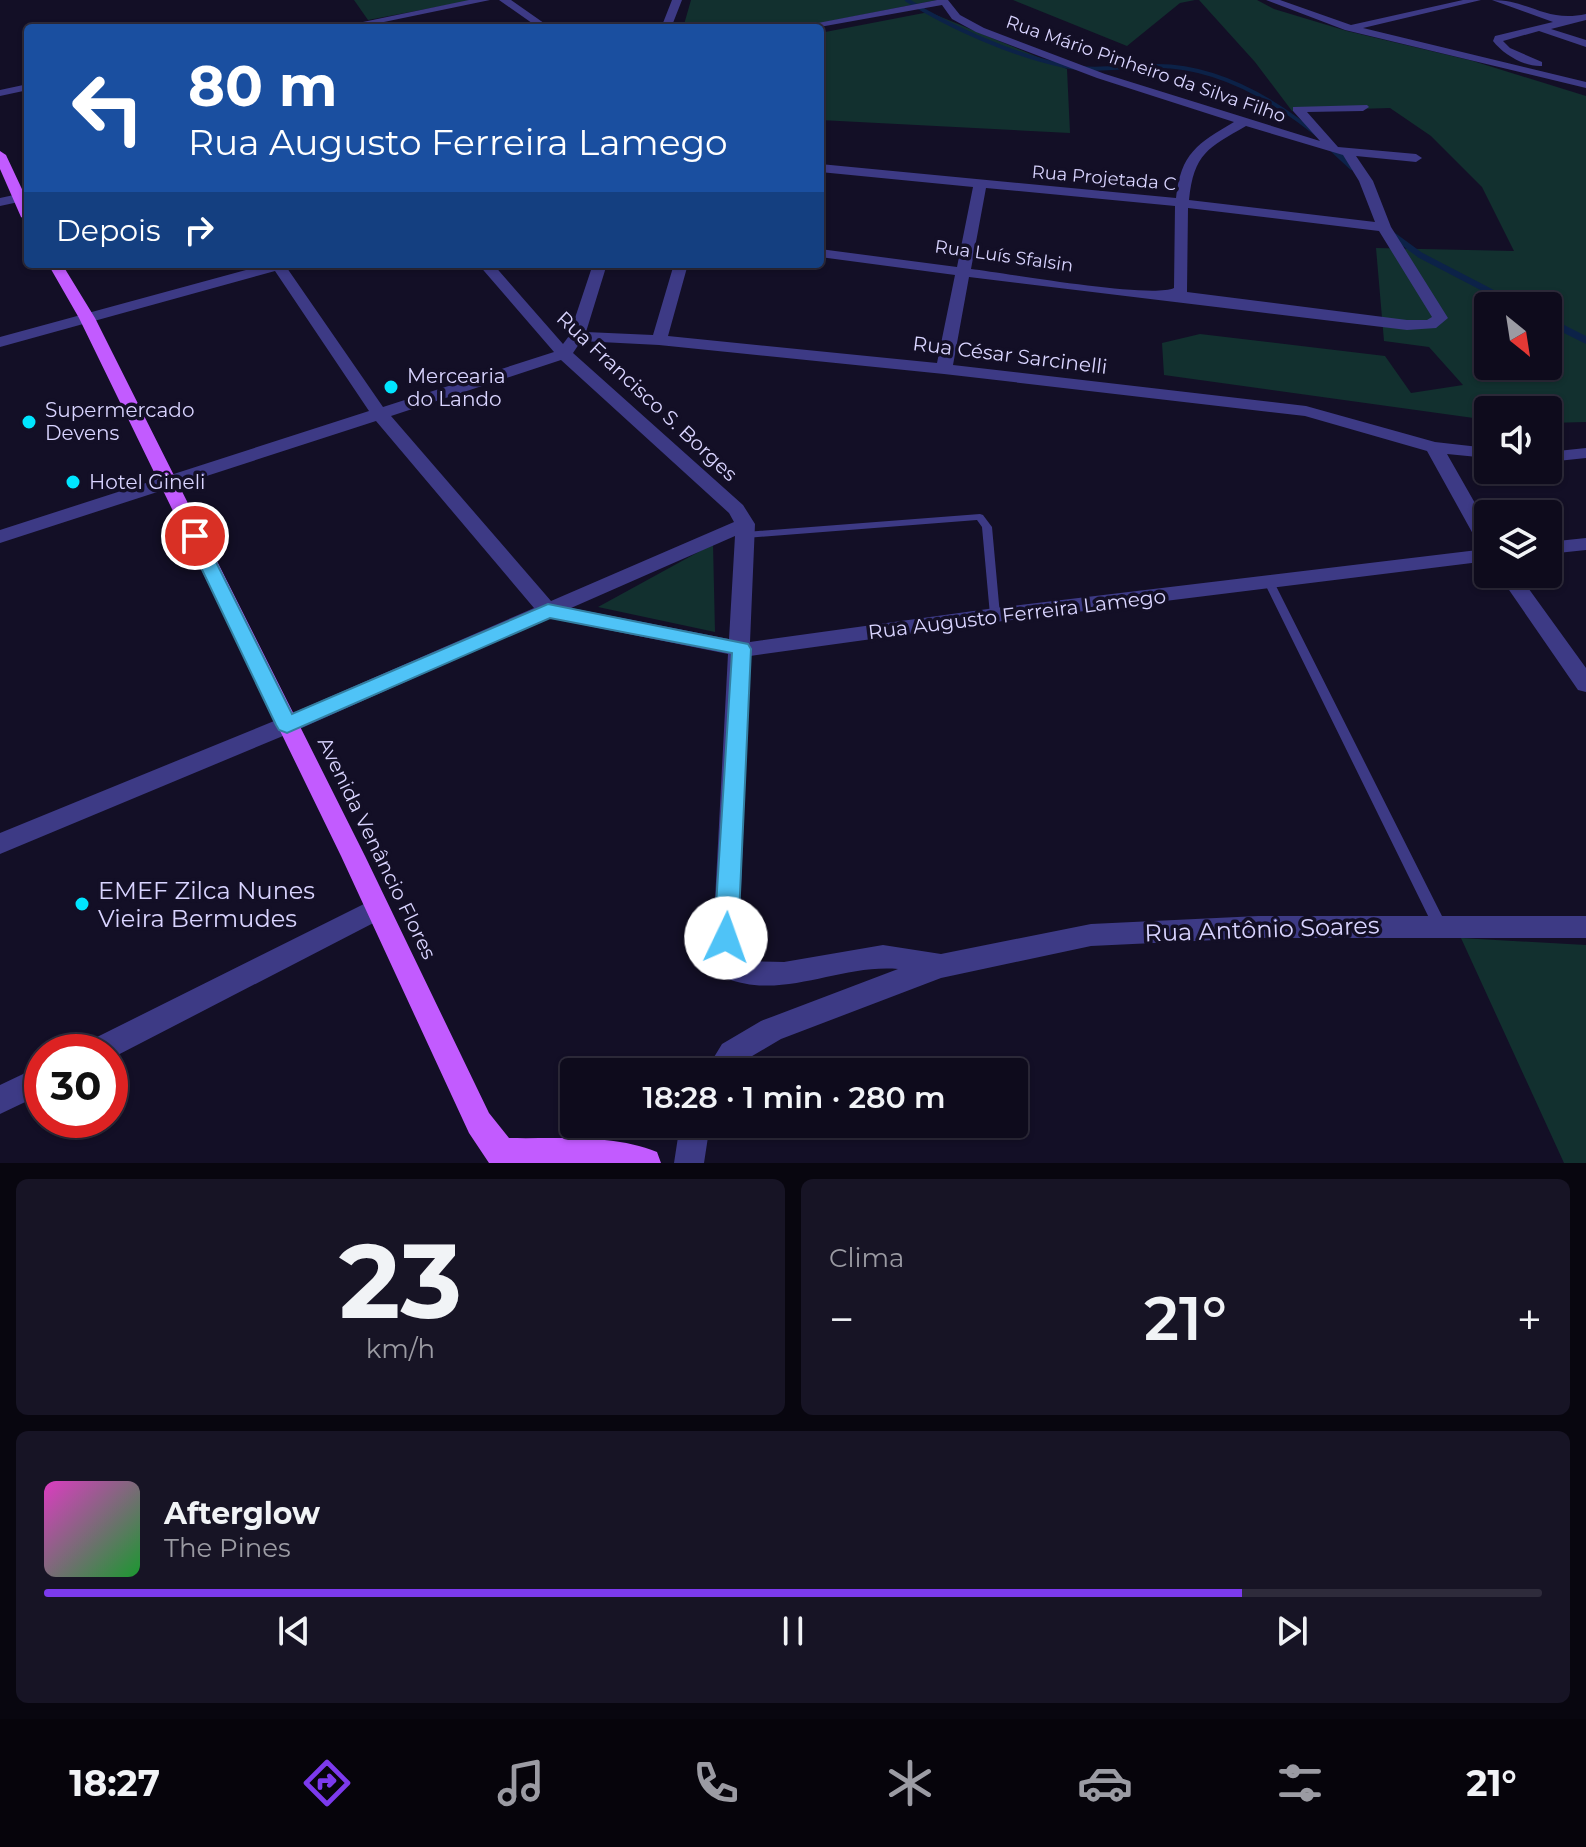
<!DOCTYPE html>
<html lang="pt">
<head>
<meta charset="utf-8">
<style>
	body { margin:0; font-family:Montserrat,sans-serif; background:#171425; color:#f1f3f6; height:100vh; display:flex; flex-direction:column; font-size:30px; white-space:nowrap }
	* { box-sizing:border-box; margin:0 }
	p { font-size:26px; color:#9b9ba3 }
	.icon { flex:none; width:44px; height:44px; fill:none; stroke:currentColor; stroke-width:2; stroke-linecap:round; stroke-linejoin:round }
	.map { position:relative; height:1163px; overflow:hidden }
	.side { display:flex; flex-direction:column; gap:16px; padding:16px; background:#08060f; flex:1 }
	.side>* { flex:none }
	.hud { position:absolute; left:24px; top:24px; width:800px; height:244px; border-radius:8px; box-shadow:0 2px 6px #0004,0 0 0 2px #2e2b3b; background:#1a4fa0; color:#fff; overflow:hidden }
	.needle { width:52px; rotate:150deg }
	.buttons { position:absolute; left:1474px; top:292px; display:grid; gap:16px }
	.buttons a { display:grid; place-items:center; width:88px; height:88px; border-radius:8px; background:#0e0b1c; box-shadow:0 2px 6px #0004,0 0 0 2px #2e2b3b; font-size:40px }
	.speed { position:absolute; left:24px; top:1034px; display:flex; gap:16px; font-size:40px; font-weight:700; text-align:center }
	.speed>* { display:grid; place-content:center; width:104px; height:104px; border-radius:50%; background:#0e0b1c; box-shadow:0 2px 6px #0004,0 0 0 2px #2e2b3b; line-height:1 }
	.speed .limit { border:12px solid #d22; background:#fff; color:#111 }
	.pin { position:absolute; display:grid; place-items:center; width:68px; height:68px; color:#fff; margin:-34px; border:4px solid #fff; border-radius:50%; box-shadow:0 2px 8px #0007 }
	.me { position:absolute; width:88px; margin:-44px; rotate:3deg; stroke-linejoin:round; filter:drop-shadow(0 0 6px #0008) }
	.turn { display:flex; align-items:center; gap:28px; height:168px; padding:0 32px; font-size:36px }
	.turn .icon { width:104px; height:104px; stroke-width:2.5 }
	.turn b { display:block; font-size:56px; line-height:68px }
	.then { display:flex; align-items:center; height:76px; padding:0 32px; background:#0003; gap:16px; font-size:30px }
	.big { font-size:60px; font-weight:600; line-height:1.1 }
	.side .card { flex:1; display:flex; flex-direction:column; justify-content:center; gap:12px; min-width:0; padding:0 28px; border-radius:12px; background:#171425 }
	.side .dial { align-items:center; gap:0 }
	.dial b { font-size:104px; line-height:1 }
	.song { display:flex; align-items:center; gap:24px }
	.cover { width:96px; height:96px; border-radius:12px; background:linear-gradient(135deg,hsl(310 70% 55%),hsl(130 70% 35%)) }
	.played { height:8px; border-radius:4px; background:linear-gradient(90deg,#7c3aed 80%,#2e2b3b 80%) }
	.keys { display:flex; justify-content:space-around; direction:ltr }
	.heat { display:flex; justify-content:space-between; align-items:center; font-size:44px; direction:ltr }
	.side .tiles { flex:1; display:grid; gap:16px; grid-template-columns:1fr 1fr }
	.card:last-child { grid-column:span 2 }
	.trip { position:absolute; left:560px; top:1058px; width:468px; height:80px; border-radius:8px; background:#0e0b1c; box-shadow:0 2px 6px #0004,0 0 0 2px #2e2b3b; font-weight:600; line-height:80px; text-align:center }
	.dock { display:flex; height:128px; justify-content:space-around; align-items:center; background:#06040b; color:#9b9ba3 }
	.dock .icon { width:56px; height:56px }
	.dock .active { color:#7c3aed }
	.dock b { font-size:36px; color:#f1f3f6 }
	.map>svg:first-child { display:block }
	.green { fill:#12302f; fill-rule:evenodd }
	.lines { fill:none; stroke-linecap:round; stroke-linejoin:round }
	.stream-far2 { stroke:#0c2248; stroke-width:4 }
	.stream-far1 { stroke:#0c2248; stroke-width:6 }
	.stream { stroke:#0c2248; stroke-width:7 }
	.service { fill:#3d3a85; fill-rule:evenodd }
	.minor { fill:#3d3a85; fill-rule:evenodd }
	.primary { fill:#c25bff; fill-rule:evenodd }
	.route { fill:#4fc3f7; stroke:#337fa1; stroke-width:2 }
	.poi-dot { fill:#00e5ff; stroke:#130f26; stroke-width:3 }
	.labels { text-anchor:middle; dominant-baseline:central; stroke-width:7; stroke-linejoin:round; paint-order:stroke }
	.far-street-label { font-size:18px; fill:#d9d4ff; stroke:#130f26 }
	.street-label { font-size:20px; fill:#d9d4ff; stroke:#130f26 }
	.poi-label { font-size:20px; fill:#d9d4ff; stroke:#130f26; text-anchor:start }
	.near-poi-label { font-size:24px; fill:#d9d4ff; stroke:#130f26; text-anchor:start }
	.near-street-label { font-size:24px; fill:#d9d4ff; stroke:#130f26 }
</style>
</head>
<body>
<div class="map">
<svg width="1586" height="1163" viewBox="0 0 1586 1163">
	<rect width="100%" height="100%" fill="#130f26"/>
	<!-- green -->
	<path class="green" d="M354,0H474L368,20Z
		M691,0H937L795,28H683Z
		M1013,0H1195L1180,3L1127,46Z
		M1199,0H1257L1274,9L1347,31L1473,61L1586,96V422L1548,423V410H1488V420L1164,375L1162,343L1200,334L1385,356L1411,393L1463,385L1429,347L1384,341L1376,248L1514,251L1482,187L1431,136L1390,108L1292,111L1255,62ZM1488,306H1548V366H1488Z
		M929,12L1067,69L1070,133L820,120V33Z
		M713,544L715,632L598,607Z
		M1461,938L1586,945V1163H1564Z"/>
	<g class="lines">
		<!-- stream-far2 -->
		<path class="stream-far2" d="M907,0C949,27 1015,56 1065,66C1095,72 1126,66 1157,66C1220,66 1280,103 1327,143"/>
		<!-- stream-far1 -->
		<path class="stream-far1" d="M1324,141L1352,167
			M1390,233L1420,255L1518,306"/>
		<!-- stream -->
		<path class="stream" d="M1548,321L1586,340"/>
		<!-- service -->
		<path class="service" d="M980,514L983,515L992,527L1000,615L995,619L990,615L982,527L977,520L746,538L741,535L746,532Z
			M1269,579L1274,582L1445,922L1446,926L1445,930L1440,932L1435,930L1264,582Z"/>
		<!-- minor -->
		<path class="minor" d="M469,0H490L355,28H334Z
			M499,0H511L551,28H539Z
			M672,0H682L671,28H661Z
			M937,0H948L960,15L984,28L1105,74L1320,141L1293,111V107L1367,105L1369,107L1363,111L1307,112L1338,147L1416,154L1422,158L1416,162L1356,156L1373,181L1391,227L1448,318L1436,328L1407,330L969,277L953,365L1306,406L1435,442L1488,448V458L1447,454L1488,526V561L995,622L750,656L739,938L743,961L784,962L883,945L941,954L1091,924L1258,916H1586V938H1258L1091,946L941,978L781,1039L742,1062L736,1072H705L722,1044L761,1021L898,969C838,964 784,1001 725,978L714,957L713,938L728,654L549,618L295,731L0,854V833L279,719L534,608L376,421L0,543V530L369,411L275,271L0,347V337L268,264H291L287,268L383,407L554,352L478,264H493L563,344L569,336L593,264H607L586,332L653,335L674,264H688L668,336L937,363L955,275L820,257V249L957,267L973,187L820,172V164L1176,198C1181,153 1197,144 1234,122L1097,78L976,32L952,19L942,5L814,28H792ZM1246,126L1343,155L1359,181L1375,222L1189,200C1194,153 1208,148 1246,126ZM986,188L1175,206L1174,288C1150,299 1005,273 971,269ZM1188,208L1379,231L1432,317L1427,320H1407L1187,292ZM581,341L659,345L944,374L1305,416L1427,451L1478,543L1486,549L995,608L750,642L755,524L743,505L573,353ZM561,360L729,513L734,522L551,601L391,416ZM735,536L729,639L571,608Z
			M1266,0H1280L1351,25L1463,0H1481L1363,28L1586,82V88L1345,30Z
			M1492,0C1530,0 1546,23 1586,14V20L1551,29L1586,40V47L1539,31L1503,41L1510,48L1542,62V66C1524,67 1503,54 1493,41L1495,36L1553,22Z
			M28,84V90L0,96V90Z
			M28,192V200L0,206V198Z
			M1586,448V458L1548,462V452Z
			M1586,538V550L1548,554V542Z
			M1498,574H1518L1586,668V692L1578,690Z
			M376,898L385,901L389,909L385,917L110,1059V1052H81L85,1043Z
			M42,1065V1094L0,1114V1085Z
			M680,1124H710L704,1163H674Z"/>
		<!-- primary -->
		<path class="primary" d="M0,151L6,155L28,202V221L21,217L0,169Z
			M48,264H62L95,318L365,856L489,1113L509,1138C556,1139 613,1134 657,1152L661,1163H489L469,1133L341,856L79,318Z"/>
	</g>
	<!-- route -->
	<path class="route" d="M195,530L203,536L292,714L548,604L748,644L751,649L738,938L735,945L726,948L718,945L714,938L732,653L550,618L287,733L279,730L276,725L186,536Z"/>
	<!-- markers -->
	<g class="poi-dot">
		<circle cx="391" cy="387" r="8"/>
		<circle cx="29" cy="422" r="8"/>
		<circle cx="73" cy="482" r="8"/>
		<circle cx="82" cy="904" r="8"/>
	</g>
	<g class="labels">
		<!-- far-street labels -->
		<g class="far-street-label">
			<text transform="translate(1146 69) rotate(19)">Rua Mário Pinheiro da Silva Filho</text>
			<text transform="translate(1104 178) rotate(5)">Rua Projetada C</text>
			<text transform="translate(1004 256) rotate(8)">Rua Luís Sfalsin</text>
		</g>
		<!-- street labels -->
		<g class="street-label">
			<text transform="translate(1010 355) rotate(7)">Rua César Sarcinelli</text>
			<text transform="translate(647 396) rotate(43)">Rua Francisco S. Borges</text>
			<text transform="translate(1017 614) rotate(-7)">Rua Augusto Ferreira Lamego</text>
			<text transform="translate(377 848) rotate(64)">Avenida Venâncio Flores</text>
		</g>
		<!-- poi labels -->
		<g class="poi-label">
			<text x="407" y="376">Mercearia<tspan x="407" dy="23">do Lando</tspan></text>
			<text x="45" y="410">Supermercado<tspan x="45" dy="23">Devens</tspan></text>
			<text x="89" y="482">Hotel Gineli</text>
		</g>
		<!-- near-poi labels -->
		<g class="near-poi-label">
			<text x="98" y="890">EMEF Zilca Nunes<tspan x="98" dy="28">Vieira Bermudes</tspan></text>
		</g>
		<!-- near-street labels -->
		<g class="near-street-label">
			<text transform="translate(1262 929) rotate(-2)">Rua Antônio Soares</text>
		</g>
	</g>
</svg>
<div class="buttons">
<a><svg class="needle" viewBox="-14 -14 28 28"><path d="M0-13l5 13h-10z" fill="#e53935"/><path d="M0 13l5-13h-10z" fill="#9b9ba3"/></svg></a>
<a><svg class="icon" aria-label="sound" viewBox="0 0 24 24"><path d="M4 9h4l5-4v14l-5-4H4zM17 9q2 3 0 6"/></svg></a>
<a><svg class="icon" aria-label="layers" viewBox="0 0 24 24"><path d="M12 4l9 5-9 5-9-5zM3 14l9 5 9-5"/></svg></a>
</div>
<div class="speed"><div class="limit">30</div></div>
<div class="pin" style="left:195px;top:536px;background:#d93025"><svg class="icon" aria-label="arrive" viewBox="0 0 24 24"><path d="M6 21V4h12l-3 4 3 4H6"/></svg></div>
<svg class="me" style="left:726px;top:938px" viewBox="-20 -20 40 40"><circle r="19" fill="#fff"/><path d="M0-13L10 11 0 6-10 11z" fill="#4fc3f7"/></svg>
<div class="trip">18:28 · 1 min · 280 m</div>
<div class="hud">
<div class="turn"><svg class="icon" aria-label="left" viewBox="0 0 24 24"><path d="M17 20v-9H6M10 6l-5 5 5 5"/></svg><div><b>80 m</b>Rua Augusto Ferreira Lamego</div></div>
<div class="then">Depois<svg class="icon" aria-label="right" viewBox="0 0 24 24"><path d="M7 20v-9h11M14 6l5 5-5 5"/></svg></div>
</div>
</div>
<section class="side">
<div class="tiles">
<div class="card dial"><b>23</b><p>km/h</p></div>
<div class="card"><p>Clima</p>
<div class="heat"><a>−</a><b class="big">21°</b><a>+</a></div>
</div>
<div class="card">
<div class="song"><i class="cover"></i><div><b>Afterglow</b><p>The Pines</p></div></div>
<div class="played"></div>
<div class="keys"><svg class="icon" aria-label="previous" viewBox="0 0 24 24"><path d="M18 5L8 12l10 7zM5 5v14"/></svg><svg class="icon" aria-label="pause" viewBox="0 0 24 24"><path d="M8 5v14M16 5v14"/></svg><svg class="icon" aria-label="next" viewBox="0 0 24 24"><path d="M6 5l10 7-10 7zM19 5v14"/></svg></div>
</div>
</div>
</section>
<nav class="dock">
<b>18:27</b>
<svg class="icon active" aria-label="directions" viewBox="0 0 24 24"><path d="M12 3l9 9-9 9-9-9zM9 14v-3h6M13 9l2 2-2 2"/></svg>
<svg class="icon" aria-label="music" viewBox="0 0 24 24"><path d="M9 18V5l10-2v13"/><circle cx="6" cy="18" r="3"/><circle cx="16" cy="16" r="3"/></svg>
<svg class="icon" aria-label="phone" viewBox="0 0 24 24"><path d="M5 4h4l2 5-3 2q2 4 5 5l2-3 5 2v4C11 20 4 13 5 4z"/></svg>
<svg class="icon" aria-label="climate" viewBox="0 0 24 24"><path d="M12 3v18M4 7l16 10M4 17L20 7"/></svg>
<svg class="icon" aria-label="car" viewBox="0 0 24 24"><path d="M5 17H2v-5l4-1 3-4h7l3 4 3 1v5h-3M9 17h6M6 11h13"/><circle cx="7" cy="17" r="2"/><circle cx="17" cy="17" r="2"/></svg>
<svg class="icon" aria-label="filters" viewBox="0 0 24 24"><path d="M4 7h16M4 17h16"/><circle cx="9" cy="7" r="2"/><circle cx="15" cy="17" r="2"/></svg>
<b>21°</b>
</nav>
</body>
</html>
